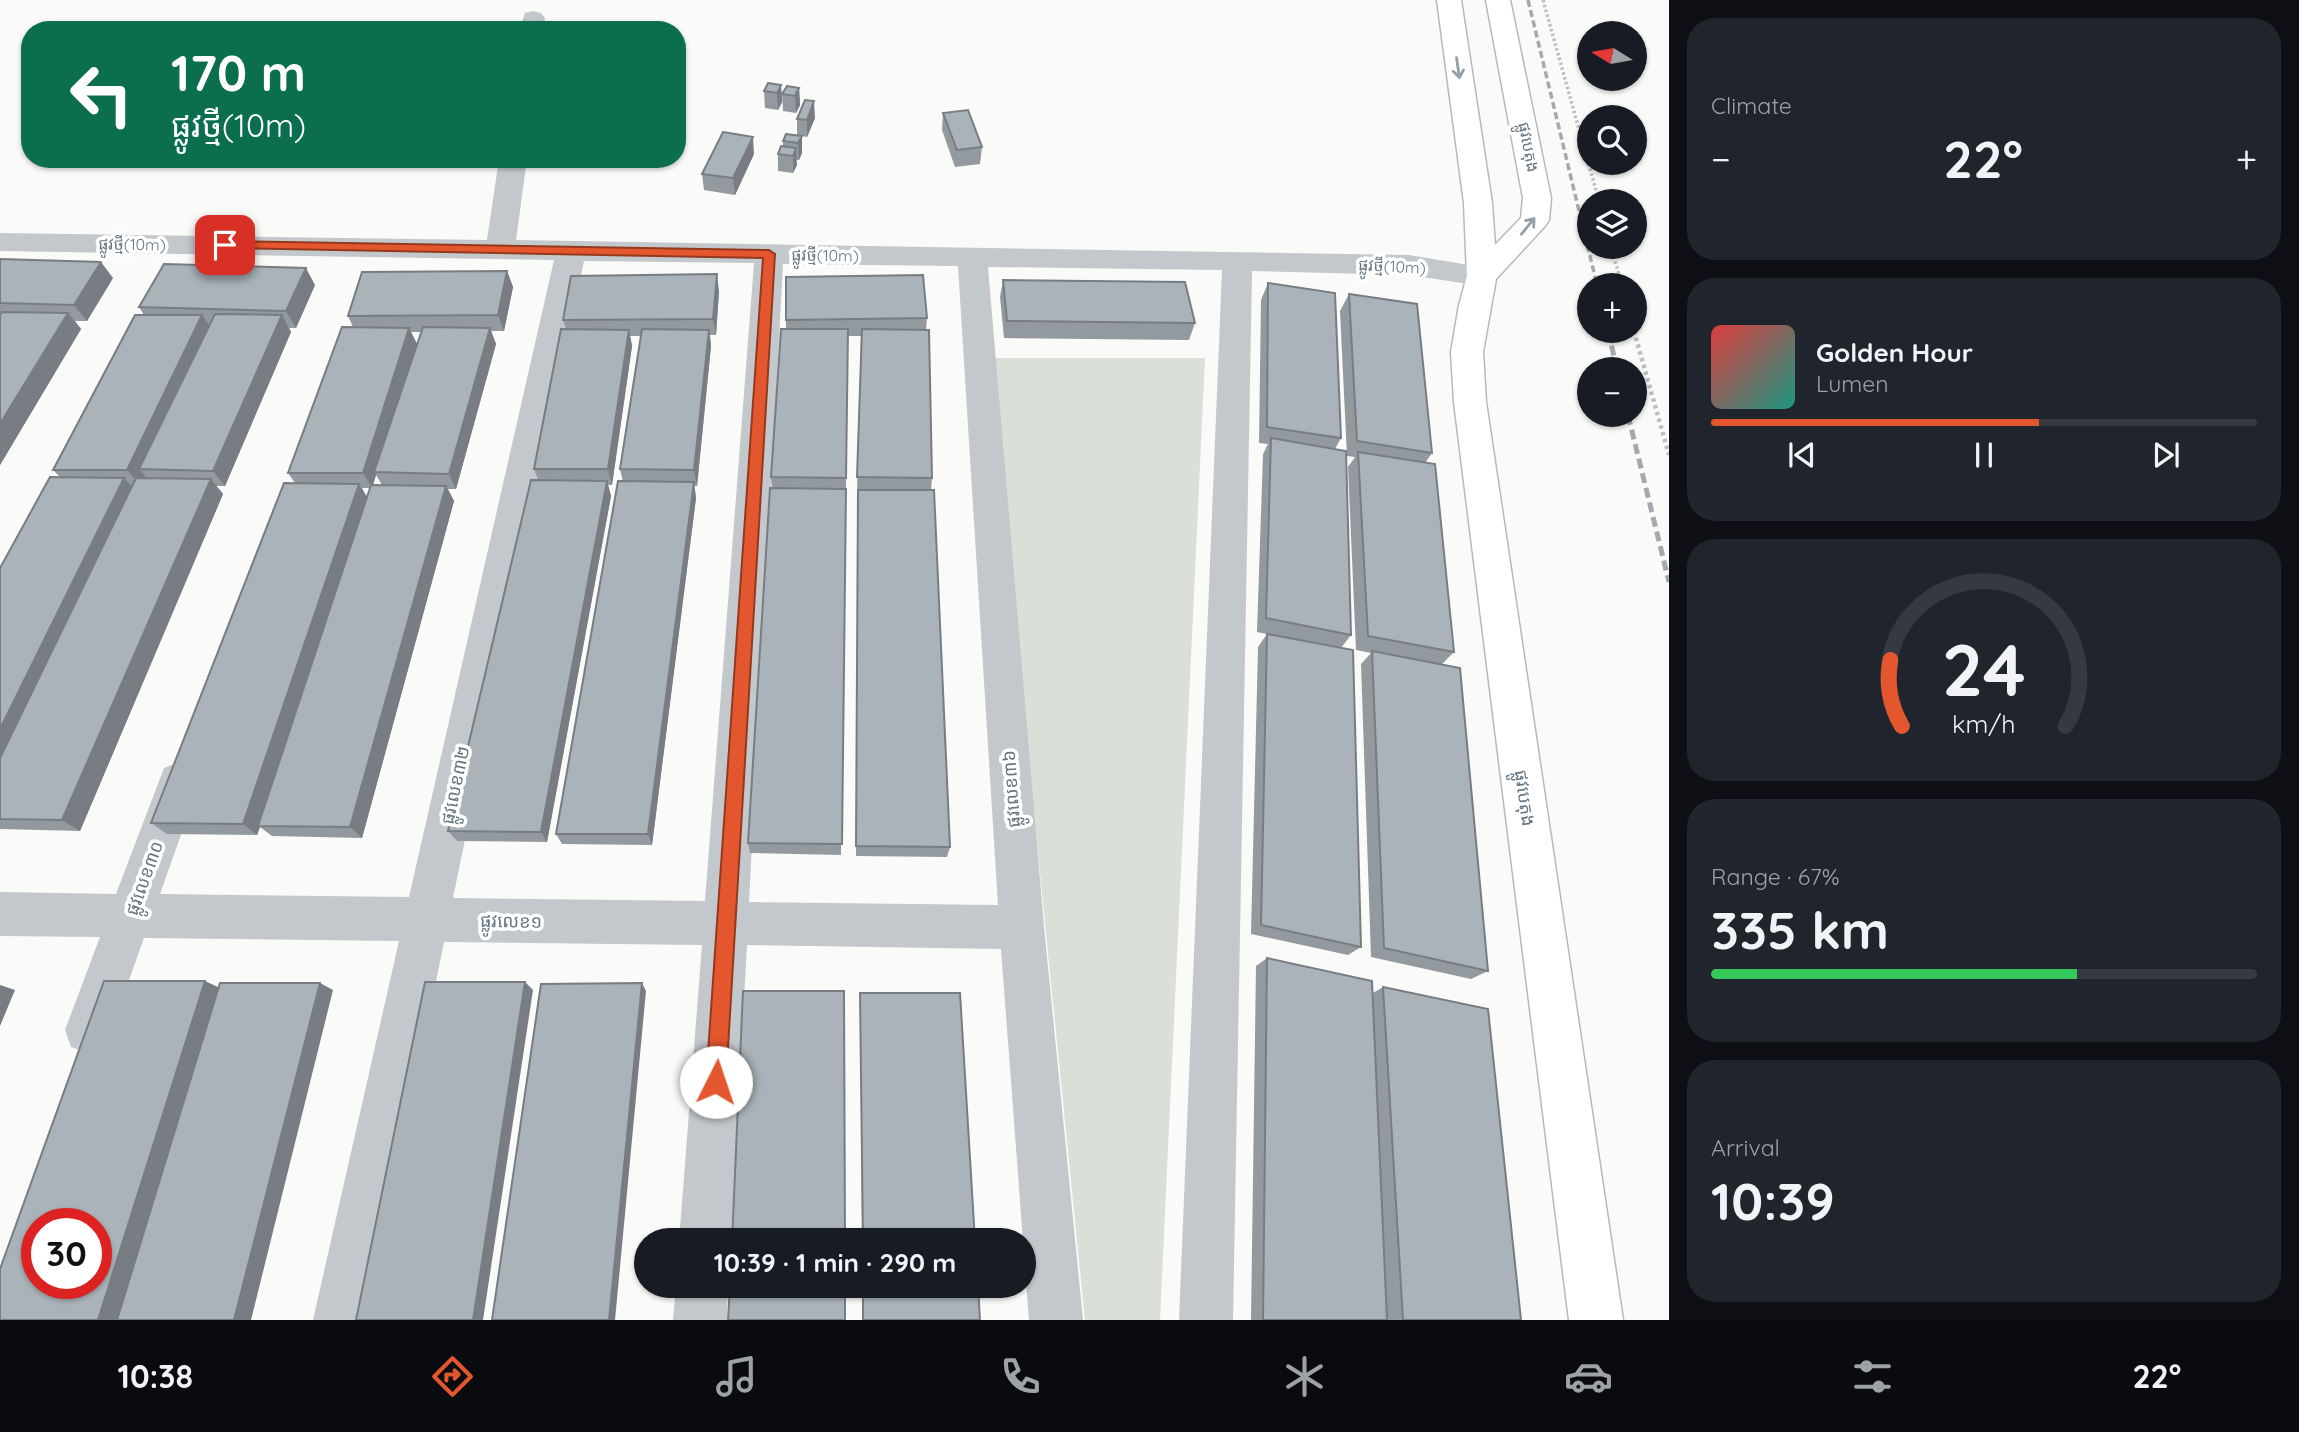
<!DOCTYPE html>
<html lang="en">
<head>
<meta charset="utf-8">
<style>
	body { margin:0; font-family:Quicksand,"Noto Sans Khmer",sans-serif; background:#20242c; color:#f1f3f6; height:100vh; display:flex; flex-direction:column; font-size:26px; white-space:nowrap }
	* { box-sizing:border-box; margin:0 }
	p { font-size:23px; color:#9ea1a6 }
	.icon { flex:none; width:38px; height:38px; fill:none; stroke:currentColor; stroke-width:2; stroke-linecap:round; stroke-linejoin:round }
	.map { position:relative; flex:1; overflow:hidden }
	.drawer { display:flex; flex-direction:column; gap:18px; padding:18px; background:#0d0f14; width:630px }
	.drawer>* { flex:none }
	.banner { position:absolute; left:21px; top:21px; width:665px; height:147px; border-radius:28px; box-shadow:0 2px 5px #0004; background:#0b6e4f; color:#fff; overflow:hidden }
	.needle { width:46px; rotate:281deg }
	.fabs { position:absolute; left:1577px; top:21px; display:grid; gap:14px }
	.fabs a { display:grid; place-items:center; width:70px; height:70px; border-radius:50%; background:#171b24; box-shadow:0 2px 5px #0004; font-size:35px }
	.speed { position:absolute; left:21px; top:1208px; display:flex; gap:14px; font-size:35px; font-weight:700; text-align:center }
	.speed>* { display:grid; place-content:center; width:91px; height:91px; border-radius:50%; background:#171b24; box-shadow:0 2px 5px #0004; line-height:1 }
	.speed .limit { border:10px solid #d22; background:#fff; color:#111 }
	.pin { position:absolute; display:grid; place-items:center; width:60px; height:60px; color:#fff; margin:-30px; border-radius:14px; box-shadow:0 4px 10px #0006 }
	.me { position:absolute; width:77px; margin:-38px; rotate:4deg; stroke-linejoin:round; filter:drop-shadow(0 0 5px #0008) }
	.turn { display:flex; align-items:center; gap:24px; height:147px; padding:0 35px; font-size:32px }
	.turn .icon { width:91px; height:91px; stroke-width:2.5 }
	.turn b { display:block; font-size:49px; line-height:60px }
	.big { font-size:52px; font-weight:700; line-height:1.1 }
	.drawer .card { flex:1; display:flex; flex-direction:column; justify-content:center; gap:10px; min-width:0; padding:0 24px; border-radius:28px; background:#20242c }
	.drawer .dial { align-items:center; gap:0 }
	.dial svg { height:182px; overflow:visible; fill:none; stroke:#363941; stroke-width:7; stroke-linecap:round; text-anchor:middle }
	.dial text { fill:#f1f3f6; stroke:none }
	.song { display:flex; align-items:center; gap:21px }
	.cover { width:84px; height:84px; border-radius:10px; background:linear-gradient(135deg,hsl(0 70% 55%),hsl(170 70% 35%)) }
	.played { height:7px; border-radius:4px; background:linear-gradient(90deg,#e4572e 60%,#363941 60%) }
	.keys { display:flex; justify-content:space-around; direction:ltr }
	.heat { display:flex; justify-content:space-between; align-items:center; font-size:38px; direction:ltr }
	.charge { height:10px; border-radius:5px; background:linear-gradient(90deg,#34c759 67%,#363941 0) }
	.trip { position:absolute; left:634px; top:1228px; width:402px; height:70px; border-radius:35px; background:#171b24; box-shadow:0 2px 5px #0004; font-weight:700; line-height:70px; text-align:center }
	.dock { display:flex; height:112px; justify-content:space-around; align-items:center; background:#090b0e; color:#9ea1a6 }
	.dock .icon { width:49px; height:49px }
	.dock .on { color:#e4572e }
	.dock b { font-size:32px; color:#f1f3f6 }
	main { display:flex; flex:1; min-height:0 }
	.map>svg:first-child { display:block }
	.green { fill:#dadfd7 }
	.lines { fill:none; stroke-linecap:round; stroke-linejoin:round }
	.major-casing { stroke:#b5babe; stroke-width:3 }
	.path-far1 { stroke:#bbbfc2; stroke-width:3.5; stroke-dasharray:2.5 2.5; stroke-linecap:butt }
	.path { stroke:#bbbfc2; stroke-width:4.5; stroke-dasharray:3.5 3.5; stroke-linecap:butt }
	.minor { fill:#c3c8cc; fill-rule:evenodd }
	.major { fill:#fff; fill-rule:evenodd }
	.rail-far1 { stroke:#a2aab0; stroke-width:3.5; stroke-dasharray:7 3.5; stroke-linecap:butt }
	.rail { stroke:#a2aab0; stroke-width:5; stroke-dasharray:10 5; stroke-linecap:butt }
	.wall { fill:#929a9f; fill-rule:evenodd }
	.shaded-wall { fill:#777d82 }
	.building { fill:#aab3b9; stroke:#777d82; stroke-width:2; fill-rule:evenodd }
	.oneway { stroke:#939fa8 }
	.route { fill:#e4572e; stroke:#94391e; stroke-width:2 }
	.labels { text-anchor:middle; dominant-baseline:central; stroke-width:7; stroke-linejoin:round; paint-order:stroke }
	.far-street-label { font-size:16px; fill:#657683; stroke:#fff }
	.street-label { font-size:18px; fill:#657683; stroke:#fff }
</style>
</head>
<body>
<main>
<div class="map">
<svg width="1669" height="1320" viewBox="0 0 1669 1320">
	<rect width="100%" height="100%" fill="#fafaf8"/>
	<!-- green -->
	<path class="green" d="M988,358H1205L1160,1320H1085Z"/>
	<g class="lines">
		<defs>
			<path id="major" d="M1437,0H1461L1492,203L1495,245L1521,218L1523,198L1486,0H1510L1551,198L1549,220L1545,226L1496,279L1483,352L1486,402L1623,1320H1569L1454,402L1451,352L1459,305L1467,276L1464,203Z"/>
		</defs>
		<!-- major casing -->
		<use href="#major" class="major-casing"/>
		<!-- path-far1 -->
		<path class="path-far1" d="M1543,0L1599,201
			M1611,247L1622,285"/>
		<!-- path -->
		<path class="path" d="M1634,331L1669,455"/>
		<!-- minor -->
		<path class="minor" d="M533,11L541,13L545,18L543,30H519L525,13Z
			M499,159H527L516,240L1409,255L1493,269L1497,276L1493,283L1482,286L1409,275L1252,271L1233,1320H1179L1222,270L988,267L1044,927L1083,1320H1029L1001,949L747,945L731,1241H679L702,945L444,942L367,1320H313L399,941L144,938L105,1047L88,1053L71,1047L65,1030L100,937L0,936V892L116,894L164,768L179,762L194,768L200,781L160,894L409,897L554,260L0,251V233L487,240ZM584,261L754,263L705,901L453,898ZM783,264L958,266L998,905L749,902Z
			M676,1286H728L727,1320H673Z"/>
		<!-- major -->
		<use href="#major" class="major"/>
		<!-- rail-far1 -->
		<path class="rail-far1" d="M1528,0L1597,285"/>
		<!-- rail -->
		<path class="rail" d="M1608,331L1617,369
			M1628,415L1669,582"/>
	</g>
	<!-- wall -->
	<path class="wall" d="M781,85L782,102L778,110L765,108L764,91Z
		M799,88L800,105L796,113L783,111L782,94Z
		M943,113L982,147L980,164L955,167L942,130Z
		M815,118L807,137L802,136V153L799,160H796L797,165L793,173L778,171V154L783,147V141L797,135V119Z
		M754,154L735,195L704,190L702,174Z
		M0,259L113,278L87,321H75L81,329L0,465Z
		M507,271L513,287L504,331H491L496,344L456,489H448L454,501L362,838L272,836L260,827L257,835L167,834L151,823L295,483L288,473L353,327L348,316ZM411,332H421L410,367L417,344ZM376,475L382,485H373ZM362,488H370L367,497Z
		M1003,280L1195,323L1189,340L1004,338L1000,297Z
		M1268,283L1341,438L1335,449L1351,635L1341,648L1361,947L1348,955L1251,934L1258,647L1267,634L1257,632L1263,454L1268,444L1259,443L1261,300Z
		M315,285L296,328H289L291,332L225,486H216L223,494L80,831L0,829V568L60,477L53,470L144,315L139,307Z
		M719,291L716,335H710L711,346L697,486H694L696,498L652,845L562,844L556,834L623,482L620,469L641,336H630L632,346L612,485H608L611,496L547,842L457,841L448,831L538,480L534,469L566,329L563,320Z
		M1349,294L1432,453L1425,463L1454,652L1442,664L1488,971L1471,979L1371,957L1361,664L1371,653L1356,650L1348,467L1355,457L1347,456L1340,311Z
		M927,318L926,330L932,478L931,490L950,847L947,857L856,856L858,492H857L861,336H848L841,855L750,853L748,843L772,488L771,477L786,329V320Z
		M1267,958L1373,993L1383,987L1521,1320H1251L1256,966Z
		M860,993L975,1241H862Z"/>
	<!-- shaded-wall -->
	<path class="shaded-wall" d="M781,85L782,102L778,110L777,93Z
		M799,88L800,105L796,113L795,96Z
		M814,101L815,118L807,137V120Z
		M802,136V153L799,160L798,143Z
		M753,137L754,154L735,195L733,178Z
		M796,148L797,165L793,173V156Z
		M101,262L113,278L87,321L74,305Z
		M306,268L315,285L296,328L286,311Z
		M507,271L513,287L504,331L498,315Z
		M717,274L719,291L716,335L713,319Z
		M68,313L81,329L0,465V424Z
		M202,315L213,331L139,469L145,476L141,486L127,470Z
		M282,315L291,332L225,486L213,471Z
		M409,328L417,344L377,472H374L376,475L372,488L363,473Z
		M490,328L496,344L456,489L449,474Z
		M629,330L632,346L612,485L608,469Z
		M709,330L711,346L697,486L694,470Z
		M124,478L138,493L0,780V729Z
		M211,479L223,494L80,831L62,820Z
		M607,481L611,496L547,842L541,832Z
		M694,482L696,498L652,845L648,834Z
		M359,484L368,499L258,826L260,827L257,835L243,824Z
		M446,486L454,501L362,838L350,827Z
		M205,981L220,988L120,1320H98Z
		M525,982L533,990L483,1320H473Z
		M320,983L333,990L251,1320H234Z
		M642,983L646,991L615,1320H609Z
		M0,985L15,990L0,1026Z"/>
	<!-- building -->
	<path class="building" d="M768,83L781,85L777,93L764,91Z
		M787,86L799,88L795,96L782,94Z
		M805,100L814,101L807,120L797,119Z
		M968,110L982,147L957,150L943,113Z
		M723,132L753,137L733,178L702,174Z
		M786,134L802,136L798,143L783,141Z
		M781,146L796,148L793,156L778,154Z
		M0,259L101,262L74,305L0,303Z
		M164,264L306,268L286,311L139,307Z
		M507,271L498,315L348,316L362,272Z
		M717,274L713,319L563,320L571,276Z
		M923,275L927,318L786,320V277Z
		M1003,280L1185,282L1195,323L1007,321Z
		M1268,283L1335,293L1341,438L1267,427Z
		M1349,294L1417,304L1432,453L1357,441Z
		M2,312L68,313L0,424V315Z
		M215,314L282,315L213,471L139,469Z
		M135,315H202L127,470H53Z
		M342,327L409,328L363,473H288Z
		M423,327L490,328L449,474L374,472Z
		M561,329L629,330L608,469H534Z
		M642,329L709,330L694,470L620,469Z
		M781,329H848L846,478L771,477Z
		M862,329L929,330L932,478L857,477Z
		M1271,438L1346,451L1351,635L1266,618Z
		M1358,452L1435,464L1454,652L1368,636Z
		M50,477L124,478L0,729V568Z
		M136,478L211,479L62,820L0,819V758Z
		M531,480L607,481L541,832L448,831Z
		M618,481L694,482L648,834H556Z
		M284,483L359,484L243,824L151,823Z
		M371,485L446,486L350,827L258,826Z
		M770,488L846,489L842,844L748,843Z
		M858,490H934L950,847L856,846Z
		M1267,634L1353,650L1361,947L1261,925Z
		M1372,651L1460,668L1488,971L1384,948Z
		M1267,958L1372,981L1387,1320H1263Z
		M104,981H205L98,1320H0V1269ZM37,1223H96V1283H37Z
		M425,982H525L473,1320H356Z
		M220,983H320L234,1320H117Z
		M642,983L609,1320H492L541,984Z
		M1383,987L1488,1009L1521,1320H1403Z
		M743,991H844L845,1241H732Z
		M860,993H960L975,1241H863Z
		M730,1286H845V1320H728Z
		M863,1286H978L980,1320H863Z"/>
	<!-- one-way arrows -->
	<defs><path id="oneway-shaft" d="M-6 0H5M1.5-3L5.5 0L1.5 3" fill="none" stroke-width="1.6" stroke-linecap="round" stroke-linejoin="round" transform="scale(1.75)"/></defs>
	<g class="oneway">
		<use href="#oneway-shaft" transform="translate(1458 68) rotate(82)"/>
		<use href="#oneway-shaft" transform="translate(1528 226) rotate(-51)"/>
	</g>
	<!-- route -->
	<path class="route" d="M225,241L769,250L775,254L726,1082L723,1089L716,1092L709,1089L706,1082L763,258L221,248V243Z"/>
	<g class="labels">
		<!-- far-street labels -->
		<g class="far-street-label">
			<text transform="translate(1529 147) rotate(79)">ផ្លូវបេតុង</text>
			<text transform="translate(132 244) rotate(1)">ផ្លូវថ្មី(10m)</text>
			<text transform="translate(825 255) rotate(1)">ផ្លូវថ្មី(10m)</text>
			<text transform="translate(1392 266) rotate(3)">ផ្លូវថ្មី(10m)</text>
		</g>
		<!-- street labels -->
		<g class="street-label">
			<text transform="translate(455 785) rotate(-78)">ផ្លូវលេខ៣២</text>
			<text transform="translate(1011 789) rotate(-94)">ផ្លូវលេខ៣៦</text>
			<text transform="translate(1525 798) rotate(82)">ផ្លូវបេតុង</text>
			<text transform="translate(144 878) rotate(-70)">ផ្លូវលេខ៣០</text>
			<text transform="translate(511 921) rotate(1)">ផ្លូវលេខ១</text>
		</g>
	</g>
</svg>
<div class="fabs">
<a><svg class="needle" viewBox="-14 -14 28 28"><path d="M0-13l5 13h-10z" fill="#e53935"/><path d="M0 13l5-13h-10z" fill="#9ea1a6"/></svg></a>
<a><svg class="icon" aria-label="search" viewBox="0 0 24 24"><circle cx="10" cy="10" r="6"/><path d="M15 15l6 6"/></svg></a>
<a><svg class="icon" aria-label="layers" viewBox="0 0 24 24"><path d="M12 4l9 5-9 5-9-5zM3 14l9 5 9-5"/></svg></a>
<a>+</a>
<a>−</a>
</div>
<div class="speed"><div class="limit">30</div></div>
<div class="pin" style="left:225px;top:245px;background:#d93025"><svg class="icon" aria-label="arrive" viewBox="0 0 24 24"><path d="M6 21V4h12l-3 4 3 4H6"/></svg></div>
<svg class="me" style="left:716px;top:1082px" viewBox="-20 -20 40 40"><circle r="19" fill="#fff"/><path d="M0-13L10 11 0 6-10 11z" fill="#e4572e"/></svg>
<div class="trip">10:39 · 1 min · 290 m</div>
<div class="banner">
<div class="turn"><svg class="icon" aria-label="left" viewBox="0 0 24 24"><path d="M17 20v-9H6M10 6l-5 5 5 5"/></svg><div><b>170 m</b>ផ្លូវថ្មី(10m)</div></div>
</div>
</div>
<section class="drawer">
<div class="card"><p>Climate</p>
<div class="heat"><a>−</a><b class="big">22°</b><a>+</a></div>
</div>
<div class="card">
<div class="song"><i class="cover"></i><div><b>Golden Hour</b><p>Lumen</p></div></div>
<div class="played"></div>
<div class="keys"><svg class="icon" aria-label="previous" viewBox="0 0 24 24"><path d="M18 5L8 12l10 7zM5 5v14"/></svg><svg class="icon" aria-label="pause" viewBox="0 0 24 24"><path d="M8 5v14M16 5v14"/></svg><svg class="icon" aria-label="next" viewBox="0 0 24 24"><path d="M6 5l10 7-10 7zM19 5v14"/></svg></div>
</div>
<div class="card dial"><svg viewBox="0 0 100 80">
<path d="M14 69A42 42 0 1 1 86 69"/>
<path d="M14 69A42 42 0 0 1 9 40" stroke="#e4572e"/>
<text x="50" y="56" font-size="32" font-weight="700">24</text>
<text x="50" y="72" font-size="11">km/h</text>
</svg></div>
<div class="card"><p>Range · 67%</p><b class="big">335 km</b><div class="charge"></div></div>
<div class="card"><p>Arrival</p><b class="big">10:39</b></div>
</section>
</main>
<nav class="dock">
<b>10:38</b>
<svg class="icon on" aria-label="directions" viewBox="0 0 24 24"><path d="M12 3l9 9-9 9-9-9zM9 14v-3h6M13 9l2 2-2 2"/></svg>
<svg class="icon" aria-label="music" viewBox="0 0 24 24"><path d="M9 18V5l10-2v13"/><circle cx="6" cy="18" r="3"/><circle cx="16" cy="16" r="3"/></svg>
<svg class="icon" aria-label="phone" viewBox="0 0 24 24"><path d="M5 4h4l2 5-3 2q2 4 5 5l2-3 5 2v4C11 20 4 13 5 4z"/></svg>
<svg class="icon" aria-label="climate" viewBox="0 0 24 24"><path d="M12 3v18M4 7l16 10M4 17L20 7"/></svg>
<svg class="icon" aria-label="car" viewBox="0 0 24 24"><path d="M5 17H2v-5l4-1 3-4h7l3 4 3 1v5h-3M9 17h6M6 11h13"/><circle cx="7" cy="17" r="2"/><circle cx="17" cy="17" r="2"/></svg>
<svg class="icon" aria-label="filters" viewBox="0 0 24 24"><path d="M4 7h16M4 17h16"/><circle cx="9" cy="7" r="2"/><circle cx="15" cy="17" r="2"/></svg>
<b>22°</b>
</nav>
</body>
</html>
